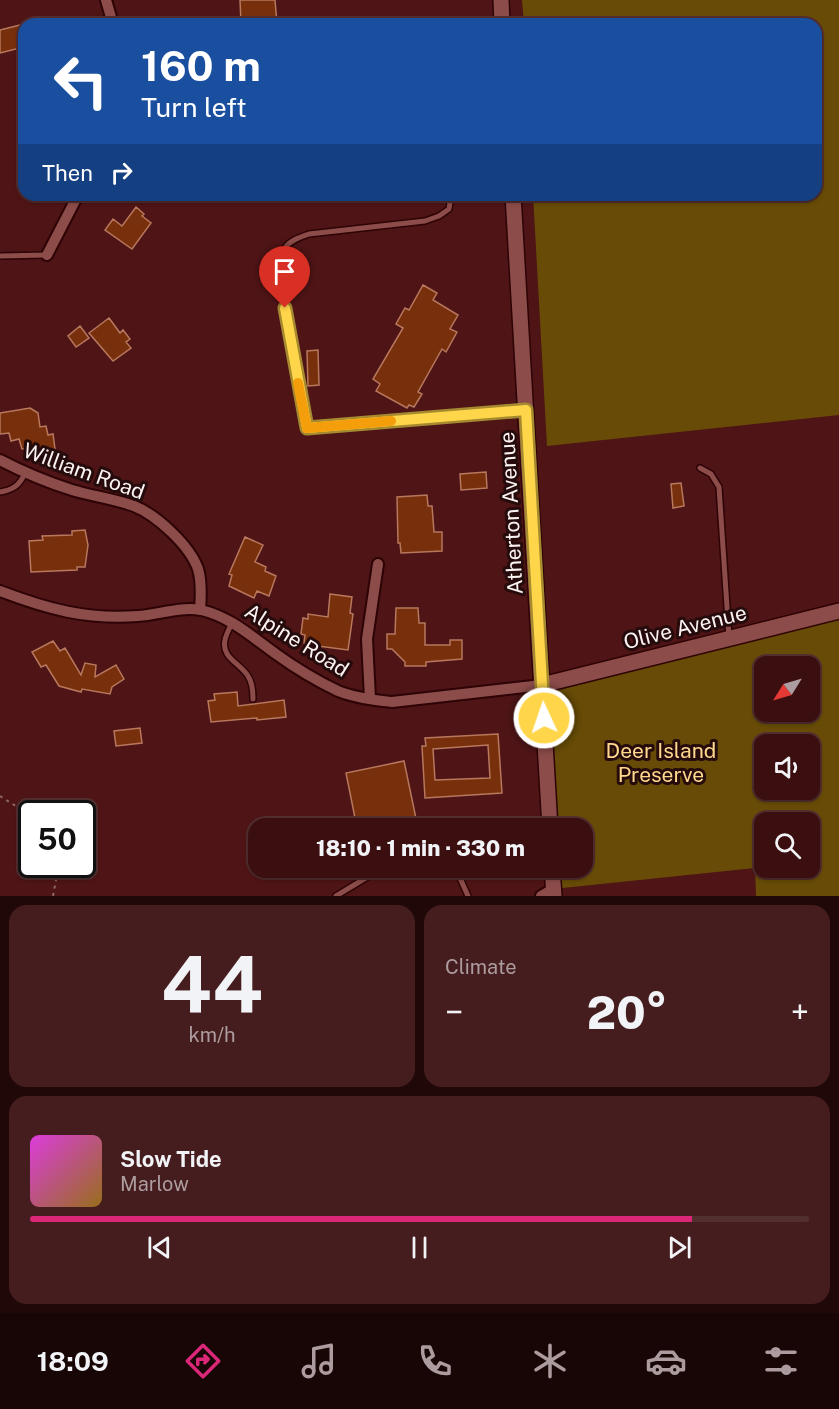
<!DOCTYPE html>
<html lang="en">
<head>
<meta charset="utf-8">
<style>
	body { margin:0; font-family:"Public Sans",sans-serif; background:#461d1e; color:#f1f3f6; height:100vh; display:flex; flex-direction:column; font-size:22px; white-space:nowrap }
	* { box-sizing:border-box; margin:0 }
	p { font-size:20px; color:#ac9c9f }
	.icon { flex:none; width:33px; height:33px; fill:none; stroke:currentColor; stroke-width:2; stroke-linecap:round; stroke-linejoin:round }
	.map { position:relative; height:896px; overflow:hidden }
	.details { display:flex; flex-direction:column; gap:9px; padding:9px; background:#200809; flex:1 }
	.details>* { flex:none }
	.banner { position:absolute; left:18px; top:18px; width:804px; height:183px; border-radius:18px; box-shadow:0 2px 4px #0004,0 0 0 2px #542f30; background:#1a4fa0; color:#fff; overflow:hidden }
	.needle { width:39px; rotate:233deg }
	.tools { position:absolute; left:754px; top:656px; display:grid; gap:12px }
	.tools a { display:grid; place-items:center; width:66px; height:66px; border-radius:12px; background:#3b0f10; box-shadow:0 2px 4px #0004,0 0 0 2px #542f30; font-size:30px }
	.speed { position:absolute; left:18px; top:800px; display:flex; gap:12px; font-size:30px; font-weight:700; text-align:center }
	.speed>* { display:grid; place-content:center; width:78px; height:78px; border-radius:50%; background:#3b0f10; box-shadow:0 2px 4px #0004,0 0 0 2px #542f30; line-height:1 }
	.speed .limit { border:3px solid #111; border-radius:9px; background:#fff; color:#111 }
	.pin { position:absolute; display:grid; place-items:center; width:51px; height:51px; color:#fff; margin:-62px -26px; border-radius:50% 50% 50% 0; rotate:-45deg; box-shadow:0 0 6px #0007 }
	.pin .icon { rotate:45deg }
	.me { position:absolute; width:66px; margin:-33px; rotate:357deg; stroke-linejoin:round; filter:drop-shadow(0 0 4px #0008) }
	.turn { display:flex; align-items:center; gap:21px; height:126px; padding:0 24px; font-size:27px }
	.turn .icon { width:78px; height:78px; stroke-width:2.5 }
	.turn b { display:block; font-size:42px; line-height:51px }
	.then { display:flex; align-items:center; height:57px; padding:0 24px; background:#0003; gap:12px; font-size:22px }
	.big { font-size:45px; font-weight:800; line-height:1.1 }
	.details .tile { flex:1; display:flex; flex-direction:column; justify-content:center; gap:9px; min-width:0; padding:0 21px; border-radius:18px; background:#461d1e }
	.details .dial { align-items:center; gap:0 }
	.dial b { font-size:78px; line-height:1 }
	.song { display:flex; align-items:center; gap:18px }
	.cover { width:72px; height:72px; border-radius:9px; background:linear-gradient(135deg,hsl(300 70% 55%),hsl(40 70% 35%)) }
	.played { height:6px; border-radius:3px; background:linear-gradient(90deg,#db2777 85%,#542f30 85%) }
	.keys { display:flex; justify-content:space-around; direction:ltr }
	.heat { display:flex; justify-content:space-between; align-items:center; font-size:33px; direction:ltr }
	.details .tiles { flex:1; display:grid; gap:9px; grid-template-columns:1fr 1fr }
	.tile:last-child { grid-column:span 2 }
	.trip { position:absolute; left:248px; top:818px; width:345px; height:60px; border-radius:18px; background:#3b0f10; box-shadow:0 2px 4px #0004,0 0 0 2px #542f30; font-weight:800; line-height:60px; text-align:center }
	.tabs { display:flex; height:96px; justify-content:space-around; align-items:center; background:#180606; color:#ac9c9f }
	.tabs .icon { width:42px; height:42px }
	.tabs .on { color:#db2777 }
	.tabs b { font-size:27px; color:#f1f3f6 }
	.map>svg:first-child { display:block }
	.green { fill:#674b06; fill-rule:evenodd }
	.building { fill:#782f0b; stroke:#b7785e; stroke-width:1.5; fill-rule:evenodd }
	.lines { fill:none; stroke-linecap:round; stroke-linejoin:round }
	.lane-casing { stroke:#2d0305; stroke-width:8 }
	.street-casing { stroke:#2d0305; stroke-width:14 }
	.secondary-casing { stroke:#2d0305; stroke-width:18 }
	.path { stroke:#8f6767; stroke-width:2; stroke-dasharray:3 4.5; stroke-linecap:butt }
	.lane { stroke:#8c4c49; stroke-width:5 }
	.street { stroke:#8c4c49; stroke-width:10 }
	.secondary { stroke:#8c4c49; stroke-width:15 }
	.route-casing { stroke:#a68a30; stroke-width:15 }
	.route { stroke:#ffd54a; stroke-width:10 }
	.slow { stroke:#f59e0b; stroke-width:10 }
	.labels { text-anchor:middle; dominant-baseline:central; stroke-width:6; stroke-linejoin:round; paint-order:stroke }
	.street-label { font-size:21px; fill:#fbf3f2; stroke:#250b0b }
	.park-label { font-size:21px; fill:#ffd88e; stroke:#250b0b }
</style>
</head>
<body>
<div class="map">
<svg width="839" height="896" viewBox="0 0 839 896">
	<rect width="100%" height="100%" fill="#4f1416"/>
	<!-- green -->
	<path class="green" d="M522,0H839V415L547,446L533,195H816V24H524Z
		M839,611V896H756L755,868L553,889L552,867H582V828H550L542,685ZM765,666H810V711H765ZM765,744H810V789H765ZM765,822H810V867H765Z"/>
	<!-- building -->
	<path class="building" d="M240,0H275L277,24L241,23Z
		M24,24V47L0,53V30Z
		M136,207L144,214L142,216L151,223L132,249L105,230L113,219L122,226Z
		M423,285L437,293L433,300L458,315L450,329L457,332L446,352L442,349L418,392L422,394L414,407L409,405L407,408L376,391L380,384L373,379L403,328L396,324L405,308L409,310Z
		M109,318L120,333L123,330L130,339L126,342L131,348L113,361L89,333Z
		M80,326L89,338L76,347L68,336Z
		M318,350L319,385L308,386L307,351Z
		M30,408L38,413L40,427L46,426L48,435L53,434L55,449L37,451L36,447L22,449L19,439L11,441L9,433L0,434V413Z
		M486,472L487,488L461,490L460,474Z
		M681,483L684,506L673,508L671,484Z
		M427,495L428,506H432L434,532H442V551L401,553L400,543H398L397,497Z
		M85,530L88,545L85,567H77V570L31,572L29,541L43,540L42,536L72,535V531Z
		M245,537L263,545L255,562L266,567L265,571L276,576L269,596L257,591L254,598L229,586L232,575L229,574Z
		M330,594L352,597L350,613L353,614L348,650L310,645L304,643L305,635L301,634L303,618L308,619V614L328,617Z
		M396,608H418L419,623H425V645H450V640H462V659L426,662V666H405V662L392,649H387V634H395Z
		M53,641L60,651L65,648L81,675L85,663L96,665L95,677L116,665L124,679L112,687L110,694L82,689L81,692L59,686L46,665L41,667L32,652Z
		M237,692L238,706L284,700L286,717L257,720V718L211,722L208,701L215,700L214,694Z
		M140,728L142,743L116,746L114,731Z
		M498,734L502,793L425,798L422,746H426L425,738ZM488,745L490,778L435,780L433,749Z
		M404,761L418,828H357L346,773Z"/>
	<g class="lines">
		<defs>
			<path id="lane" d="M451,195L449,209L439,216L425,221L309,234C301,237 290,240 285,248C272,268 301,399 307,428L524,410
				M0,256L46,255
				M700,468L711,474L719,487L729,637
				M0,492C13,490 20,485 25,473
				M232,622C230,628 226,634 225,640C221,658 240,663 248,676C252,682 253,691 253,699
				M451,867L460,878L468,896
				M336,896L384,867"/>
			<path id="street" d="M106,0L113,24
				M47,255L78,195
				M0,460C23,472 47,482 72,490C92,496 114,499 134,506C157,515 190,546 198,569C202,582 201,597 200,610
				M0,591C47,609 87,620 138,616C158,615 180,606 201,610C231,617 252,637 276,654C294,667 317,681 338,691C355,698 375,700 392,702L542,685
				M370,699L367,639L378,564
				M541,896L553,889"/>
			<path id="secondary" d="M501,0L502,24
				M513,195L550,828
				M542,685L839,611
				M552,867L554,896"/>
		</defs>
		<!-- lane casing -->
		<use href="#lane" class="lane-casing"/>
		<!-- street casing -->
		<use href="#street" class="street-casing"/>
		<!-- secondary casing -->
		<use href="#secondary" class="secondary-casing"/>
		<!-- path -->
		<path class="path" d="M0,796L25,812L32,821
			M53,896L59,864"/>
		<!-- lane -->
		<use href="#lane" class="lane"/>
		<!-- street -->
		<use href="#street" class="street"/>
		<!-- secondary -->
		<use href="#secondary" class="secondary"/>
	</g>
	<g class="lines">
		<defs>
			<path id="route" d="M285,308L307,428L526,410L544,718"/>
		</defs>
		<!-- route casing -->
		<use href="#route" class="route-casing"/>
		<!-- route -->
		<use href="#route" class="route"/>
		<!-- slow -->
		<path class="slow" d="M298,383L307,428L391,421"/>
	</g>
	<g class="labels">
		<!-- street labels -->
		<g class="street-label">
			<text transform="translate(84 471) rotate(20)">William Road</text>
			<text transform="translate(511 513) rotate(-93)">Atherton Avenue</text>
			<text transform="translate(685 627) rotate(-14)">Olive Avenue</text>
			<text transform="translate(297 640) rotate(32)">Alpine Road</text>
		</g>
		<!-- park labels -->
		<g class="park-label">
			<text x="661" y="750">Deer Island<tspan x="661" dy="24">Preserve</tspan></text>
		</g>
	</g>
</svg>
<div class="tools">
<a><svg class="needle" viewBox="-14 -14 28 28"><path d="M0-13l5 13h-10z" fill="#e53935"/><path d="M0 13l5-13h-10z" fill="#ac9c9f"/></svg></a>
<a><svg class="icon" aria-label="sound" viewBox="0 0 24 24"><path d="M4 9h4l5-4v14l-5-4H4zM17 9q2 3 0 6"/></svg></a>
<a><svg class="icon" aria-label="search" viewBox="0 0 24 24"><circle cx="10" cy="10" r="6"/><path d="M15 15l6 6"/></svg></a>
</div>
<div class="speed"><div class="limit">50</div></div>
<div class="pin" style="left:285px;top:308px;background:#d93025"><svg class="icon" aria-label="arrive" viewBox="0 0 24 24"><path d="M6 21V4h12l-3 4 3 4H6"/></svg></div>
<svg class="me" style="left:544px;top:718px" viewBox="-20 -20 40 40"><circle r="17" fill="#ffd54a" stroke="#fff" stroke-width="3"/><path d="M0-11L8 9 0 5-8 9z" fill="#fff"/></svg>
<div class="trip">18:10 · 1 min · 330 m</div>
<div class="banner">
<div class="turn"><svg class="icon" aria-label="left" viewBox="0 0 24 24"><path d="M17 20v-9H6M10 6l-5 5 5 5"/></svg><div><b>160 m</b>Turn left</div></div>
<div class="then">Then<svg class="icon" aria-label="right" viewBox="0 0 24 24"><path d="M7 20v-9h11M14 6l5 5-5 5"/></svg></div>
</div>
</div>
<section class="details">
<div class="tiles">
<div class="tile dial"><b>44</b><p>km/h</p></div>
<div class="tile"><p>Climate</p>
<div class="heat"><a>−</a><b class="big">20°</b><a>+</a></div>
</div>
<div class="tile">
<div class="song"><i class="cover"></i><div><b>Slow Tide</b><p>Marlow</p></div></div>
<div class="played"></div>
<div class="keys"><svg class="icon" aria-label="previous" viewBox="0 0 24 24"><path d="M18 5L8 12l10 7zM5 5v14"/></svg><svg class="icon" aria-label="pause" viewBox="0 0 24 24"><path d="M8 5v14M16 5v14"/></svg><svg class="icon" aria-label="next" viewBox="0 0 24 24"><path d="M6 5l10 7-10 7zM19 5v14"/></svg></div>
</div>
</div>
</section>
<nav class="tabs">
<b>18:09</b>
<svg class="icon on" aria-label="directions" viewBox="0 0 24 24"><path d="M12 3l9 9-9 9-9-9zM9 14v-3h6M13 9l2 2-2 2"/></svg>
<svg class="icon" aria-label="music" viewBox="0 0 24 24"><path d="M9 18V5l10-2v13"/><circle cx="6" cy="18" r="3"/><circle cx="16" cy="16" r="3"/></svg>
<svg class="icon" aria-label="phone" viewBox="0 0 24 24"><path d="M5 4h4l2 5-3 2q2 4 5 5l2-3 5 2v4C11 20 4 13 5 4z"/></svg>
<svg class="icon" aria-label="climate" viewBox="0 0 24 24"><path d="M12 3v18M4 7l16 10M4 17L20 7"/></svg>
<svg class="icon" aria-label="car" viewBox="0 0 24 24"><path d="M5 17H2v-5l4-1 3-4h7l3 4 3 1v5h-3M9 17h6M6 11h13"/><circle cx="7" cy="17" r="2"/><circle cx="17" cy="17" r="2"/></svg>
<svg class="icon" aria-label="filters" viewBox="0 0 24 24"><path d="M4 7h16M4 17h16"/><circle cx="9" cy="7" r="2"/><circle cx="15" cy="17" r="2"/></svg>
</nav>
</body>
</html>
